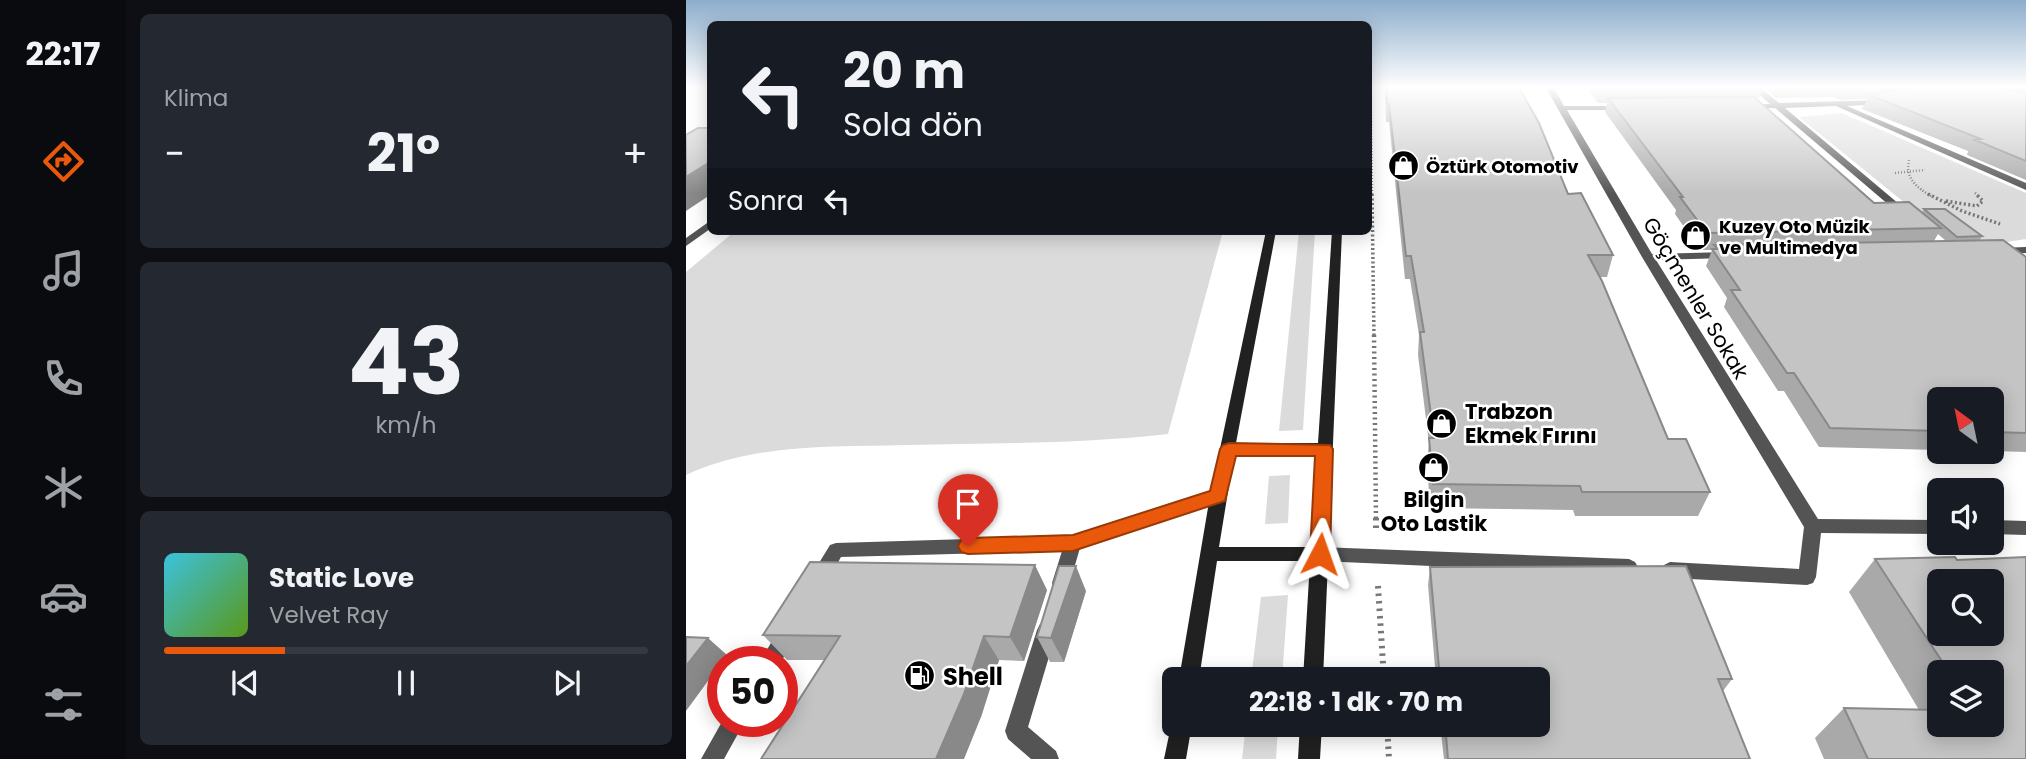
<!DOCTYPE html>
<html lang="tr">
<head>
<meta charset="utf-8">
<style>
	body { margin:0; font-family:Poppins,sans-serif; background:#242831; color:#f1f3f6; height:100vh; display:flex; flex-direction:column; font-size:26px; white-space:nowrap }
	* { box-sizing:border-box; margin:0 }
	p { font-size:23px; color:#9ea1a6 }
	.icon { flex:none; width:38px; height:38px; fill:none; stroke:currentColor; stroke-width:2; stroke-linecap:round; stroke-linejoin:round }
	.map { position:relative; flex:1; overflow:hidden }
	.drawer { display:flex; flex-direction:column; gap:14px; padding:14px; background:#0d0f14; width:560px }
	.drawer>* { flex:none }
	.hud { position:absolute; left:21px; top:21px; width:665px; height:214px; border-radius:10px; box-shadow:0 4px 18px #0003; background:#171b24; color:#f1f3f6; overflow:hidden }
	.needle { width:46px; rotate:327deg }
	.buttons { position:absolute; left:1241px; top:387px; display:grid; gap:14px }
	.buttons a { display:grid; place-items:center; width:77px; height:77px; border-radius:10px; background:#171b24; box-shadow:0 4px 18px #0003; font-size:35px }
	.speed { position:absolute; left:21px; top:646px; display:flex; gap:14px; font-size:35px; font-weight:700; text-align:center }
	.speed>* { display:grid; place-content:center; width:91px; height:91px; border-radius:50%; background:#171b24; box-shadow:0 4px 18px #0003; line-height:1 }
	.speed .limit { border:10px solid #d22; background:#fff; color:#111 }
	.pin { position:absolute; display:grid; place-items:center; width:60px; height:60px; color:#fff; margin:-72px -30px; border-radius:50% 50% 50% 0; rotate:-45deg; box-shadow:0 0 7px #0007 }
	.pin .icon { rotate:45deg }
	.me { position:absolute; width:77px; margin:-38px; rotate:4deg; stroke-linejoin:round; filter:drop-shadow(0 0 5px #0008) }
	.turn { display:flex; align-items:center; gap:24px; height:147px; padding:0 21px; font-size:32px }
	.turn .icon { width:91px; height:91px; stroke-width:2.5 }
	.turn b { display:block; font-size:49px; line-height:60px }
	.then { display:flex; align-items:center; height:66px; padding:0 21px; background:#0003; gap:14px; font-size:26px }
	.big { font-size:52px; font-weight:700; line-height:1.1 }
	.drawer .card { flex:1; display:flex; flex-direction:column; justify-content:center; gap:10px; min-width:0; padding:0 24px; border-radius:10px; background:#242831 }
	.drawer .dial { align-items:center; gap:0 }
	.dial b { font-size:91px; line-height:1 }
	.song { display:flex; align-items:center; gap:21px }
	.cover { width:84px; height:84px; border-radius:10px; background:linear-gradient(135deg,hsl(190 70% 55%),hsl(90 70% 35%)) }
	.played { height:7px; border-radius:4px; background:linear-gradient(90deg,#ea580c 25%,#363941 25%) }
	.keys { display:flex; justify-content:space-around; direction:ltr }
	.heat { display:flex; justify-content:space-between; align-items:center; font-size:38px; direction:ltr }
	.trip { position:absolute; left:476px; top:667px; width:388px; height:70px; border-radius:10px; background:#171b24; box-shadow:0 4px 18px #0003; font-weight:700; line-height:70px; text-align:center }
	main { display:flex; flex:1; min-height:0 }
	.dock { display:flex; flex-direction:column; width:126px; justify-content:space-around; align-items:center; background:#090b0e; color:#9ea1a6 }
	.dock .icon { width:49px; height:49px }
	.dock .selected { color:#ea580c }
	.dock b { font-size:32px; color:#f1f3f6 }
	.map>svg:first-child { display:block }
	.green { fill:#dbdbdb }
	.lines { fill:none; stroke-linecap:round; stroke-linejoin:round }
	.path-far3 { stroke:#767676; stroke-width:2.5; stroke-dasharray:1 2; stroke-linecap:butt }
	.path-far2 { stroke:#767676; stroke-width:3.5; stroke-dasharray:2 2.5; stroke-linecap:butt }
	.path-far1 { stroke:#767676; stroke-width:4.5; stroke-dasharray:2 3.5; stroke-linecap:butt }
	.path { stroke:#767676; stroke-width:6; stroke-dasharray:2.5 5; stroke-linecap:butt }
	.lane { fill:#545454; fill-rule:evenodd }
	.street { fill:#545454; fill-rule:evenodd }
	.secondary { fill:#212121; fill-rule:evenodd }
	.wall { fill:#a9a9a9; fill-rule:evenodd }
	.shaded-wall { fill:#898989 }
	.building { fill:#c4c4c4; stroke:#898989; stroke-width:2; fill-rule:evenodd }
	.route { fill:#ea580c; stroke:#983908; stroke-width:2 }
	.labels { text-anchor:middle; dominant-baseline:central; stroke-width:5; stroke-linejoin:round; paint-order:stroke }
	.far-poi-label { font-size:18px; font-weight:bold; fill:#000; stroke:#fff; text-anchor:start }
	.street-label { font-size:21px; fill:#000; stroke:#fff }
	.poi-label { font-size:21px; font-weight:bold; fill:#000; stroke:#fff; text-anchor:start }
	.near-poi-label { font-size:24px; font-weight:bold; fill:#000; stroke:#fff; text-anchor:start }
</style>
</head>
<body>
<main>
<nav class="dock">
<b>22:17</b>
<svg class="icon selected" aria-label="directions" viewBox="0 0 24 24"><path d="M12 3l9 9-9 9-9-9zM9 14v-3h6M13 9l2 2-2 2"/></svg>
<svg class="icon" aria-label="music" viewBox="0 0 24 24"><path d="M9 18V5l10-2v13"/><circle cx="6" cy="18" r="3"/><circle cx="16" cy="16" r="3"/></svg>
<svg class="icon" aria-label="phone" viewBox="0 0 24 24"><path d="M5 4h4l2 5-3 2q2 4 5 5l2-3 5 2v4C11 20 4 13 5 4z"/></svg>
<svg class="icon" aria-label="climate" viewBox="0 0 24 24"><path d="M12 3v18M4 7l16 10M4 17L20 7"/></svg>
<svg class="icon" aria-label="car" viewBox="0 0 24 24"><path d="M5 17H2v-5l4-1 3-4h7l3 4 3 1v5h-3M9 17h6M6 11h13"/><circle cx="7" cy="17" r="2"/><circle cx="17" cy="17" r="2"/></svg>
<svg class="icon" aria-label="filters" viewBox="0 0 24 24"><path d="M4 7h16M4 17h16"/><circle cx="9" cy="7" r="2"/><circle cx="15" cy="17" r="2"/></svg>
</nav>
<section class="drawer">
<div class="card"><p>Klima</p>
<div class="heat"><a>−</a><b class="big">21°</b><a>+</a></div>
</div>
<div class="card dial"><b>43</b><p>km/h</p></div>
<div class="card">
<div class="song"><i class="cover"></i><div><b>Static Love</b><p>Velvet Ray</p></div></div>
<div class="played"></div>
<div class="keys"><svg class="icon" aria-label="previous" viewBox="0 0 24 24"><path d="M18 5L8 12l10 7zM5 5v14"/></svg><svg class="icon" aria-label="pause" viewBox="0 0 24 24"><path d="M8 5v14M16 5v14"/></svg><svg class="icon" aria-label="next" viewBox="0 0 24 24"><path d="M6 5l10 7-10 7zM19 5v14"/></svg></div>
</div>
</section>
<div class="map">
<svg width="1340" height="759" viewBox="0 0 1340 759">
	<rect width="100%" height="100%" fill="#fff"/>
	<!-- green -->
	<path class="green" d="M1156,113L1340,193V239L1308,244L1272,246L1113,117Z
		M49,231H537L482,434C395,444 308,443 220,445C146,447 69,443 0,475V272Z
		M613,231H629L617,430L593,431Z
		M604,475L602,523L579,524L583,476Z
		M602,595L596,679H565L575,597Z
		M560,725H592L590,759H556Z"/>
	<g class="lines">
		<!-- path-far3 -->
		<path class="path-far3" d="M685,88L686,196
			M1223,160C1219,178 1230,187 1245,196
			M1209,173L1239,170
			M1289,193L1292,196"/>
		<!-- path-far2 -->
		<path class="path-far2" d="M686,194L688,337
			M1242,194L1276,211L1314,224
			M1260,201L1291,206L1297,201L1290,194"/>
		<!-- path-far1 -->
		<path class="path-far1" d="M688,335L690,520"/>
		<!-- path -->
		<path class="path" d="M690,518V528
			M692,586L698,679
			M701,724L703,759"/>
		<!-- lane -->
		<path class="lane" d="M532,490L538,491L540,496L538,501L394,548L382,589L375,591L368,589L366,583L376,551L155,557C148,569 143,587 128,582L125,576L144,545L150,543L387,536Z
			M361,621L368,624L371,630L342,727L370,751L373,759H345L322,739L319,731L351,630L354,624Z
			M101,624L108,627L111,633L95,662H74L94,627Z
			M37,720L59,721L38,759H15Z"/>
		<!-- street -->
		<path class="street" d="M860,88H868L878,106H936L940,108L936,110H881L966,254L1041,252L1047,255L1041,258L970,260L1132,519L1253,520V534L1135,533L1130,577L1127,583L1121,585L984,578L978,575L975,570L978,565L984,562L1113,569L1118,527L956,257Z
			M1066,88H1075L1093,103L1198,100L1199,102L1195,104L1161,106L1340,183V190L1150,106L1099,108L1226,215L1221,218L1217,217L1089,108L1058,109L1057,107L1061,105L1084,104Z
			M24,221V229L0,246V238Z
			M1340,247V253L1313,254L1307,251L1313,248Z
			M1306,520L1340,521V535L1306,534Z
			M634,547L943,559L949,562L952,567L949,572L943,575L634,561L628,559L625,554L628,549Z"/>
		<!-- secondary -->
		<path class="secondary" d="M580,231H590L550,443H632L646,231H656L637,679H617L624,561H531L513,679H493L524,496ZM548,455H631L625,547H533Z
			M487,716L488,724H506L500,759H478Z
			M614,724H636L634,759H612Z"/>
	</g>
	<!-- wall -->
	<path class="wall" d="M699,88H833L882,194L927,255L921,277H914L982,439L1024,492L1012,516H889L887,510L744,508L741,462L743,443L732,355L733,335L724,279H719L703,122H700Z
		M901,88H1077L1073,98H1068L1188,203L1236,213L1238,209L1296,236L1294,240L1340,257V452L1306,451V399H1253V450L1133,447L1098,391H1092L1038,307L1041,298L1020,266L1026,250H1014L989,214L990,210L919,112L921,103H912ZM1252,234L1260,241H1248Z
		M1079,88H1340V180L1281,155L1282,151L1176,109L1181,99L1155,100L1147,97L1090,98Z
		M1269,557L1271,560L1340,557V759H1138L1129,738L1158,708L1233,710L1163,592L1189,559ZM1253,581H1306V634H1253ZM1253,672H1306V724H1253Z
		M744,567L1046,679L1037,691L1064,759H758L754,724H852V679H750L742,585Z
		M361,590L338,661L313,660L295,717L139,660H101L77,635Z
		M400,591L378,662H364L351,637Z"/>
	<!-- shaded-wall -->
	<path class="shaded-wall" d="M1195,88H1242L1191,98Z
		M24,162V195L0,211V177Z
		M349,565L361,590L338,661L324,637Z
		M390,566L400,591L378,662L365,638Z
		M298,636L313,660L295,717L278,759H250Z
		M22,638L41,655L0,711V666Z"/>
	<!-- building -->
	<path class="building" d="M700,88H833L853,123L882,194L895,193L927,255H902L916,281L982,439H1000L1024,492H896L894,486L747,484L743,438H748L734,332H738L725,256H720L703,104H701Z
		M914,88H1056L1057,89L915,90Z
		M1224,88H1315L1340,93V161L1289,140L1295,139L1183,95Z
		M1068,97L1188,203L1223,202L1255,228L1021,233L994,197H997L922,98Z
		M12,128H24V162L0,177V135Z
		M1238,209H1259L1296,236L1271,237Z
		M1317,240L1340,257V433L1306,432V399H1253V431L1144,428L1108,373H1101L1045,290H1054L1026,249H1032L1028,245Z
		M1269,557L1271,560L1340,557V759H1182L1158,708L1253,710V724H1306V672H1263L1189,559ZM1253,581H1306V634H1253Z
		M124,562L349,565L324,637L298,636L278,694L250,759H75L154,636L77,635Z
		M373,566H390L365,638L351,637Z
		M1000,566L1046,679H1032L1064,759H762L759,724H852V679H754L744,567Z
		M0,637L22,638L0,666Z"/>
	<!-- sky -->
	<linearGradient id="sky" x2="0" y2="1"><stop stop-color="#8cadcc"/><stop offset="0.45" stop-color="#fff"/><stop offset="1" stop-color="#fff" stop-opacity="0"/></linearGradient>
	<rect width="1340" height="194" fill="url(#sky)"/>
	<!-- route -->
	<path class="route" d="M543,443L644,445L647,449L644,554L641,560L634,562L627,560L624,554L629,456H550L539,501L387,551L282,554L275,552L272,546L275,540L282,538L387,535L524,491L534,449L537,445Z"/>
	<!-- icons -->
	<defs>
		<symbol id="shop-disc" viewBox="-11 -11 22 22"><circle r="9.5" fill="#000" stroke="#fff"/><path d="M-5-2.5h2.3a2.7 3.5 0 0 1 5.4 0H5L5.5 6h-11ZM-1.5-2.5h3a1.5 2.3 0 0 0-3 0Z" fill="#fff"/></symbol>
		<symbol id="fuel-disc" viewBox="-11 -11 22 22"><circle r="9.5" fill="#000" stroke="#fff"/><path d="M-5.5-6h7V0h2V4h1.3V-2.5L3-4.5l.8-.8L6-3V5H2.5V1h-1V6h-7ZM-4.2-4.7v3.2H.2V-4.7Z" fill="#fff"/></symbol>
	</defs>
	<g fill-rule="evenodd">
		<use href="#shop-disc" x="700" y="148" width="35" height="35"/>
		<use href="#shop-disc" x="992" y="218" width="35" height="35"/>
		<use href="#shop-disc" x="738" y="406" width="35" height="35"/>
		<use href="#shop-disc" x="730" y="450" width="35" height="35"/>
		<use href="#fuel-disc" x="216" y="658" width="35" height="35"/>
	</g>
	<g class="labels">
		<!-- far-poi labels -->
		<g class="far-poi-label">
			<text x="740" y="166">Öztürk Otomotiv</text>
			<text x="1033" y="226">Kuzey Oto Müzik<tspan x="1033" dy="21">ve Multimedya</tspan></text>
		</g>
		<!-- street labels -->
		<g class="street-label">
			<text transform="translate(1010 298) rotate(59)">Göçmenler Sokak</text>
		</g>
		<!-- poi labels -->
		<g class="poi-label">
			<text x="779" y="411">Trabzon<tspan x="779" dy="24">Ekmek Fırını</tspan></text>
			<text x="748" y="499" text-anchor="middle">Bilgin<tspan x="748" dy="24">Oto Lastik</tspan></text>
		</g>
		<!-- near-poi labels -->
		<g class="near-poi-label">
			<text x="257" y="676">Shell</text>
		</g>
	</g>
</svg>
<div class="buttons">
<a><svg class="needle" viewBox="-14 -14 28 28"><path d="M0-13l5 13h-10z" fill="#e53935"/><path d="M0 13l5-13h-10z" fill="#9ea1a6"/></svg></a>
<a><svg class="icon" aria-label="sound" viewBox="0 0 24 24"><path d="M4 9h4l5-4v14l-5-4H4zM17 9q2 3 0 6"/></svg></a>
<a><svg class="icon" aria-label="search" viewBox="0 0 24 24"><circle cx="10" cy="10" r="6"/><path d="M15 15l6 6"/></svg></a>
<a><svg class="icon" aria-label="layers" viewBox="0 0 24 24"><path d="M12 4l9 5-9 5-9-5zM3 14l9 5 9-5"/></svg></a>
</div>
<div class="speed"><div class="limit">50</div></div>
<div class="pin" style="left:282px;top:546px;background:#d93025"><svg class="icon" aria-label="arrive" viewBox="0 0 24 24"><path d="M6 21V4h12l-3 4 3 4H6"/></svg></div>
<svg class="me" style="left:634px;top:554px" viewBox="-20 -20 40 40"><path d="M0-17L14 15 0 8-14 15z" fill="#ea580c" stroke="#fff" stroke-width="4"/></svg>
<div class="trip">22:18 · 1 dk · 70 m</div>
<div class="hud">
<div class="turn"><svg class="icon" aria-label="left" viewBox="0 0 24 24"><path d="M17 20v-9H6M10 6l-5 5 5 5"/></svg><div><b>20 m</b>Sola dön</div></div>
<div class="then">Sonra<svg class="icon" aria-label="left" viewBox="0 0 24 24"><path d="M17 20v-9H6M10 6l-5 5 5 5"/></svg></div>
</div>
</div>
</main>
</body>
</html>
